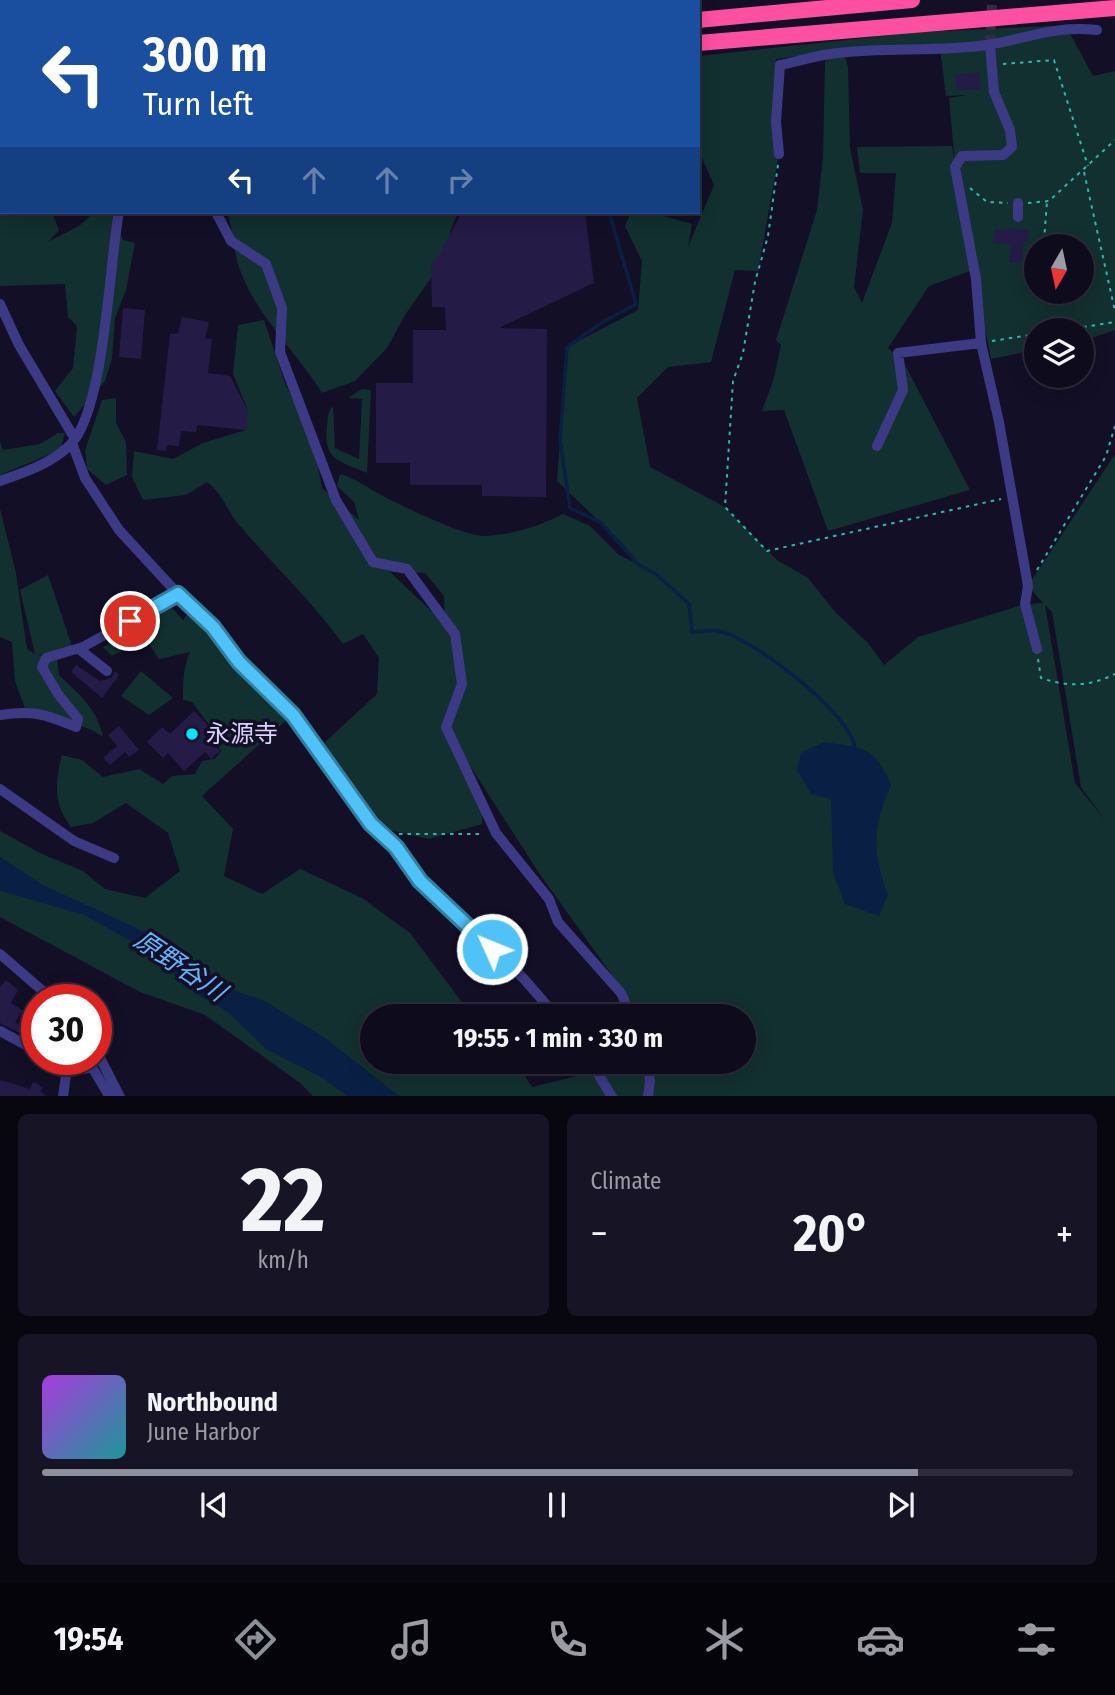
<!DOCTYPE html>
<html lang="en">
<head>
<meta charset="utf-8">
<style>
	body { margin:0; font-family:"Fira Sans Condensed","Noto Sans JP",sans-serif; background:#171425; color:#f1f3f6; height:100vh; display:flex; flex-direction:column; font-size:26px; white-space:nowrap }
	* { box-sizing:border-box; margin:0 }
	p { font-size:23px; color:#9b9ba3 }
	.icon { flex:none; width:38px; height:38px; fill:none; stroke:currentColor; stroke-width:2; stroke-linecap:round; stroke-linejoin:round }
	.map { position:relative; height:1096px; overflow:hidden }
	.side { display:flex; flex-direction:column; gap:18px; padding:18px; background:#08060f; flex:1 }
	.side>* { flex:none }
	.hud { position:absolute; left:0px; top:0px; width:700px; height:214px; box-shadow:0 4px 18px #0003,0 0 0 2px #2e2b3b; background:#1a4fa0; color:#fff; overflow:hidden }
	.needle { width:46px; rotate:189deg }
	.controls { position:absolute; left:1024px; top:234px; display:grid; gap:14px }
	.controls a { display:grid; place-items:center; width:70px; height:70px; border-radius:50%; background:#0e0b1c; box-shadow:0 4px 18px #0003,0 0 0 2px #2e2b3b; font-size:35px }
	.speed { position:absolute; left:21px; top:984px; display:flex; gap:14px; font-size:35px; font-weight:700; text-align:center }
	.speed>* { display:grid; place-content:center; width:91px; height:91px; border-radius:50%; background:#0e0b1c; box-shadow:0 4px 18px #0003,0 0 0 2px #2e2b3b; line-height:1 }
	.speed .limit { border:10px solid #d22; background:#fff; color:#111 }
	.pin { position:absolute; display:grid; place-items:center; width:60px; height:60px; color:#fff; margin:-30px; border:4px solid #fff; border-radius:50%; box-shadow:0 2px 7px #0007 }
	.me { position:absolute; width:77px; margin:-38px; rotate:314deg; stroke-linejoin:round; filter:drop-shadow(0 0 5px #0008) }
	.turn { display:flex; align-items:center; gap:24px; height:147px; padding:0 28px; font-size:32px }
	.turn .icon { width:91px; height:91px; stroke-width:2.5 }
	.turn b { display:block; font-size:49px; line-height:60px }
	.lanes { display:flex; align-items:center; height:66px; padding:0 28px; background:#0003; justify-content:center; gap:35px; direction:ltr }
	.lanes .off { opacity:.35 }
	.big { font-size:52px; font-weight:700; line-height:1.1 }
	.side .widget { flex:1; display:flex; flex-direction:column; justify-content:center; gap:10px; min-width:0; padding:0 24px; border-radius:10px; background:#171425 }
	.side .dial { align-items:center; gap:0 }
	.dial b { font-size:91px; line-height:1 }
	.song { display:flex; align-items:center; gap:21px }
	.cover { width:84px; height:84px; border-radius:10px; background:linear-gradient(135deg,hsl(280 70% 55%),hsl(180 70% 35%)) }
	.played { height:7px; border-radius:4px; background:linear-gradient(90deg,#8c9099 85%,#2e2b3b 85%) }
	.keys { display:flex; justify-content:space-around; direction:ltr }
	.heat { display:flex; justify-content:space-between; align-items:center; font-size:38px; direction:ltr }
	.side .tiles { flex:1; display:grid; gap:18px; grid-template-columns:1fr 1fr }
	.widget:last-child { grid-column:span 2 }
	.trip { position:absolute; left:360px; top:1004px; width:396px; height:70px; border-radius:35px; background:#0e0b1c; box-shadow:0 4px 18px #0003,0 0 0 2px #2e2b3b; font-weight:700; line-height:70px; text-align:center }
	.menu { display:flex; height:112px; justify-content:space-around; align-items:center; background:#06040b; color:#9b9ba3 }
	.menu .icon { width:49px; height:49px }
	.menu .selected { color:#8c9099 }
	.menu b { font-size:32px; color:#f1f3f6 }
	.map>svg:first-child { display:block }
	.green { fill:#12302f; fill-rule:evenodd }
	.water { fill:#0a1f44 }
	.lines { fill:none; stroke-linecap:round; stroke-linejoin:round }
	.stream { stroke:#0a1f44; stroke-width:3.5 }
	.building { fill:#241b47 }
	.minor-tunnel { stroke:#312d47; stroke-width:10; stroke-dasharray:10 5; stroke-linecap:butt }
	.path { stroke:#2fb8b0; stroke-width:2; stroke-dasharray:3.5 5; stroke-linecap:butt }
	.minor { stroke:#3d3a85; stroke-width:10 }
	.highway { stroke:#ff4fa3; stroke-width:16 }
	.route-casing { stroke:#337fa1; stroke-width:18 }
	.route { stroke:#4fc3f7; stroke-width:12 }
	.poi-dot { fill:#00e5ff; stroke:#130f26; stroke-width:2.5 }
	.labels { text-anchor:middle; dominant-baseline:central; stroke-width:7; stroke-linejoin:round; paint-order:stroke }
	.poi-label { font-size:24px; fill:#d9d4ff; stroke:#130f26; text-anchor:start }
	.water-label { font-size:26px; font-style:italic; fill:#62b6ff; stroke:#130f26 }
</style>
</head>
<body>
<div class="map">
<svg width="1115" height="1097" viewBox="0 0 1115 1097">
	<rect width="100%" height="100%" fill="#130f26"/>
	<!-- green -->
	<path class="green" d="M316,0H641L315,2Z
		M1051,26L1067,28L1093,76L1115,71V330L1082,341V331H1036V350L991,359L973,270L929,286L888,348L903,361L970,490L828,531L784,410L762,411L774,378L781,345L776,340L817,210L823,157L825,61L844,52L848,67L850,148L863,210L854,287L862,303L892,223L896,173H860L857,147L952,146L955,164L949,98L967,95L946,96L940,49H849L776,59L773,95L779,154L758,271L735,270L711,362L668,367L637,398L650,467L725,507L777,560L808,578L836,613L868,643L884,665L918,637L1025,604L1043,603L1028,586L1115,454V1096H313L300,1083L205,1015L140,992L0,917V831L42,854L83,871L105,889L145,898L180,871L168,833L126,803L93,823L71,827C53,804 55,782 62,755L82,760L103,777L139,769L163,784L172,776L195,774L202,761L215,759L221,751L209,736L213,730L192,702L183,700C183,683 183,668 190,652L159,659L145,638L112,656L103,647L172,608L183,620L191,609L291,716L202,796L233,829L224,876L262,894L300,869L362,898L410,933L473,1017H373V1062H516L532,1087L631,1063L644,1067V1062H744V1017H642L539,873L467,761L483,808L482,824L429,839L384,829L323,744L377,694L379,658L363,634L343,644C312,601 273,565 239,525C227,511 223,494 207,482L186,495L143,500L132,477L134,451L173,459L203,443L246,430L247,408L233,374L238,325L264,320L285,383L313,442L322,488L359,520L354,502L337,486L340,474C357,479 368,488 383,496C402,506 466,537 485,536C511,535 540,526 563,514L590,526L619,555L638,564L621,542L557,481L567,347L638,310L642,261L625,226L631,212H649L692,224L688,247L714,185L698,149V56L921,32ZM1036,247H1082V292H1036ZM390,572L425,573L444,596L445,624ZM1045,605L1052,612L1081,787L1104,819L1075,783Z
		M0,143L2,212H52L59,230L47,243C63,232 83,229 92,212H121L117,226L123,240L135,243L126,290L115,318L112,359L105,381L74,417L55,391L73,368L77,326L68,317L65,284L0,286Z
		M227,212H458L450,232L452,248L405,315L387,348L355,381L322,393C296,351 258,318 240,270C233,252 234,231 227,212Z
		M362,389L371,390L367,473C340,461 323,461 327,427C328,419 327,412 333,406L335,448L359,459L362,399L348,398Z
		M116,398V423L126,442L127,475L106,485L87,469L85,450L102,400Z
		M58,433H65L60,450L0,475V442L3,450L40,444Z
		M0,509L16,573L27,649L35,654L20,590L48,575L73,649L38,655L57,659L59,675C79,694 97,708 103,737C88,724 48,718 26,711L15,681L12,642L0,637Z
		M141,671L173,698L149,715L121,696Z"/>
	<!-- water -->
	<path class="water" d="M824,742C864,748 874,746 891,785C872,829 872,851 888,895L879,916L845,904L833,872L831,799L811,794L797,770L801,753Z
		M0,857L43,885L147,933L176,957L220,986L263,1000L325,1038L399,1096H347L323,1078L266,1049L228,1012L185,987L156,955L84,915L4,892L0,890Z"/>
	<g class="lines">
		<!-- stream -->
		<path class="stream" d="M683,2L684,0
			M609,212L636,304L603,322L567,347L560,440L570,508L600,522L639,565L656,574L689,604L692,632C700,632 711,629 719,631C754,639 850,713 855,748"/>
	</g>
	<!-- building -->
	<path class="building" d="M979,72L981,90H957L955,75Z
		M462,212H585L594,283L499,328L547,329L546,497L482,496V485H410V463H376V383H413V330H446L445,307H432L431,263L439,255Z
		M1007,228L1029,230L1028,241L1023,242L1022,263L1009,262L1011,245L993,243L995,229L1007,231Z
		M123,308L145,310L141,359L119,357Z
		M182,317L209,322L205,338L212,339L208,373L230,376L248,411L246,430L197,425L196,432L181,431L179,446L167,445L166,451L157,450L170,334L178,333Z
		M76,665L100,681L111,678L115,671L119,675L102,698L71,672Z
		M194,711L213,730L206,736L220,751L211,759L205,752L184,771L168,753L163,758L147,742L162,727L170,734Z
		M119,726L139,750L129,757L125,752L110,765L103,758L117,746L108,735Z
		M6,980L18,990L11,1003L23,1011L15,1022L34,1033L31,1039L0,1023V987Z
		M0,1080L30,1089L33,1082L43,1087L41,1092L47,1096H0Z"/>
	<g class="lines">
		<!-- minor-tunnel -->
		<path class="minor-tunnel" d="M990,45L992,0"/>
		<!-- path -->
		<path class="path" d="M1003,64L1054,60L1088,166
			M778,165L768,236L755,282L743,353L733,381L725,507L767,551L1001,499
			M1084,172L1115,311
			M970,188L987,202L1008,203
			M1028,203L1049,201L1115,140
			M1044,241L1047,201
			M1058,331L1115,322
			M992,341L1036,334
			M1037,570L1106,456L1115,426
			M1038,659L1041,678C1068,687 1088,687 1115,674
			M399,834H484"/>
		<!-- minor -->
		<path class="minor" d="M107,0L108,2
			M474,0V2
			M678,0V2
			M302,2L303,0
			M0,82L2,81
			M779,154L776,122L780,65C799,61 818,55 837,53C887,47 937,52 987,45C1027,39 1054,25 1097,30
			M216,212L231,241L266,264L282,308L280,352L336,500L373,562L407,569L455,634L462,684L446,727L496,833L549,899L558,922L621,993L632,1017
			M1018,217V203
			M0,304L19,345L75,439
			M981,343L999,422L1028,586L1025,604L1037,649
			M72,443L85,478L119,530L178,594L213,627L239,662L294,715L371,824L395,847L420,881L524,979L557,1017
			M877,446L903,390L898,353L981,343L976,279L955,167L962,156L1003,155L1012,147L1010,130L994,92L990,45
			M0,481C25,472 51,464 70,445C105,410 109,264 119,212
			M79,649L107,671
			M0,715C33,710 45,714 76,727L78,719L58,694L42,667L46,658L83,647L178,594
			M0,789L74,841L114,858
			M0,954L52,999
			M0,1031L37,1051
			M96,1050L120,1097
			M51,1059C65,1066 76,1073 91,1067
			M87,1059L110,1097
			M591,1062L612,1097
			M647,1062L650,1081L648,1097
			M63,1097L67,1068"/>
		<!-- highway -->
		<path class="highway" d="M698,20L912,0
			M698,43L1115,8
			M0,107H2
			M0,124L2,123"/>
	</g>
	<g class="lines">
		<defs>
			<path id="route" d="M130,621L178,594L213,627L239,662L293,715L371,824L396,847L420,881L492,949"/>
		</defs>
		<!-- route casing -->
		<use href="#route" class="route-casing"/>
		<!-- route -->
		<use href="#route" class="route"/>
	</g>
	<!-- markers -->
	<circle class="poi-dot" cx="192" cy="734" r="7"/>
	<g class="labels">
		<!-- poi labels -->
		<g class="poi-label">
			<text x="206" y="734">永源寺</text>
		</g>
		<!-- water labels -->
		<g class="water-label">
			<text transform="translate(180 966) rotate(34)">原野谷川</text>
		</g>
	</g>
</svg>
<div class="controls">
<a><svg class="needle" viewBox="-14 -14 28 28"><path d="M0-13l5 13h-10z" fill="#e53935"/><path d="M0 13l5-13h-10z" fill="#9b9ba3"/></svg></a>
<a><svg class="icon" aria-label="layers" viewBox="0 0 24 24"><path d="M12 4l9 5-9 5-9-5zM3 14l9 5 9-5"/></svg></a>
</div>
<div class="speed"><div class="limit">30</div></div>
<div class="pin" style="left:130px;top:621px;background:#d93025"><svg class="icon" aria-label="arrive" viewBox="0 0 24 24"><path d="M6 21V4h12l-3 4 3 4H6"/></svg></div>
<svg class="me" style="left:492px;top:949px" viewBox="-20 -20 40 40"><circle r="17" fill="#4fc3f7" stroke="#fff" stroke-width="3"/><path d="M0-11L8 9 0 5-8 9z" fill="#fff"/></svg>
<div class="trip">19:55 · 1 min · 330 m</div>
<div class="hud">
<div class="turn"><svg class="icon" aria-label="left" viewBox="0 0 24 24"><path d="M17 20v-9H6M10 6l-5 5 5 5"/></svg><div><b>300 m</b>Turn left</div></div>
<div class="lanes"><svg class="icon" aria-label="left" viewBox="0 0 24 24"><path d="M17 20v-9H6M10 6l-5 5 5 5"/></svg><svg class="icon off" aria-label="ahead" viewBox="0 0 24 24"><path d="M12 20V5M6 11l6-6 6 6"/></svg><svg class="icon off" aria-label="ahead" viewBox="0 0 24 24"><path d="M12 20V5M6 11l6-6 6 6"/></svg><svg class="icon off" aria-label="right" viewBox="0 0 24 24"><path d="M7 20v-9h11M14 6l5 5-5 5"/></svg></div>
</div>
</div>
<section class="side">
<div class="tiles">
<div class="widget dial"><b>22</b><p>km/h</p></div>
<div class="widget"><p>Climate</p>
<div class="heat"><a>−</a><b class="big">20°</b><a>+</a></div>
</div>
<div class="widget">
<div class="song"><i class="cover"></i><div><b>Northbound</b><p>June Harbor</p></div></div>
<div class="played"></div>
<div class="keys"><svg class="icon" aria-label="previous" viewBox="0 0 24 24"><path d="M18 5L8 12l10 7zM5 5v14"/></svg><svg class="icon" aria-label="pause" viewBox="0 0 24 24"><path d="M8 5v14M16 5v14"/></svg><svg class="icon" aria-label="next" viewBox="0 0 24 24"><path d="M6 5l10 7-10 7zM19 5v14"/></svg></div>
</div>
</div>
</section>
<nav class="menu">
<b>19:54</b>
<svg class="icon selected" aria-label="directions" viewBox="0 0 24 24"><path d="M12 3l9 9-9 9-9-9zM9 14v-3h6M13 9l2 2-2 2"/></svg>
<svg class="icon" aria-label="music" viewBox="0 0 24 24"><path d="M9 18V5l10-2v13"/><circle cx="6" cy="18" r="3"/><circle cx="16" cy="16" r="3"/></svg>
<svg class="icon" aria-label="phone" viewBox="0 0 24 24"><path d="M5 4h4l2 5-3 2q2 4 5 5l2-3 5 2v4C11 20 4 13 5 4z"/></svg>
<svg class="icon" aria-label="climate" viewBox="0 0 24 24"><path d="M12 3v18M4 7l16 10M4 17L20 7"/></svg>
<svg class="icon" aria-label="car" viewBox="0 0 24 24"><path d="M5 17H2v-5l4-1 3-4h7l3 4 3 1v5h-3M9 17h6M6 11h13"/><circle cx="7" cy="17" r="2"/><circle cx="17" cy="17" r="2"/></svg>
<svg class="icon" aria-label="filters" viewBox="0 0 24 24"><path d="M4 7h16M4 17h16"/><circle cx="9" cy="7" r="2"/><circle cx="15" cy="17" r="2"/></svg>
</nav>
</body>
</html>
